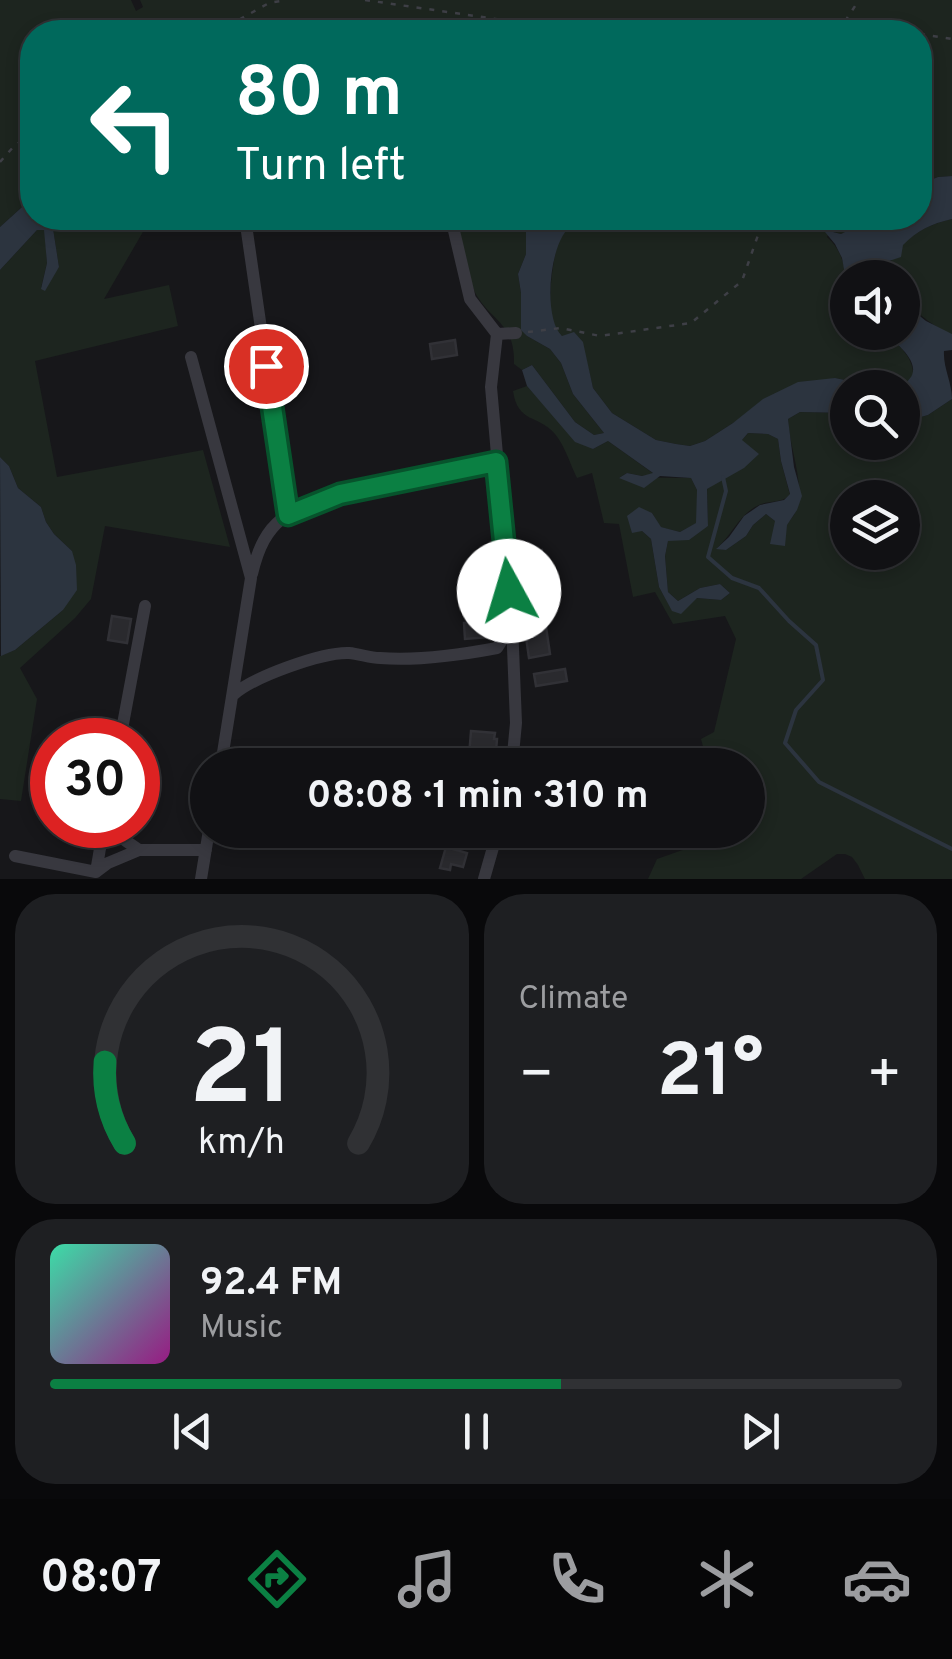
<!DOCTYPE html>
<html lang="en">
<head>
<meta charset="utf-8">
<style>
	body { margin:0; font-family:Overpass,sans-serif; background:#1e1f22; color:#f1f3f6; height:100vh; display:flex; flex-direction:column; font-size:38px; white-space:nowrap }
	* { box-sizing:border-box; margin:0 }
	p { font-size:32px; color:#9c9da0 }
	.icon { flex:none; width:55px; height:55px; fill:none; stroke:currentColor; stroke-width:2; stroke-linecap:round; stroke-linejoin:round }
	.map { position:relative; height:879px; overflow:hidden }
	.drawer { display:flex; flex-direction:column; gap:15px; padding:15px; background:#09090b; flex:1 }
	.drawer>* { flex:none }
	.top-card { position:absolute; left:20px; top:20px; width:912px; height:210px; border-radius:40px; box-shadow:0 5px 15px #0003,0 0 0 2px #303134; background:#00695c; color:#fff; overflow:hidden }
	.tools { position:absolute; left:830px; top:260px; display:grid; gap:20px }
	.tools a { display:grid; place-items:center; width:90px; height:90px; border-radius:50%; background:#111114; box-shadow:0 5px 15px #0003,0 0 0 2px #303134; font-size:50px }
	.speed { position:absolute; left:30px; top:718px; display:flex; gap:20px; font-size:50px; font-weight:700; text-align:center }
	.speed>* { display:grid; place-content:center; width:130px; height:130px; border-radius:50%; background:#111114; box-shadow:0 5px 15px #0003,0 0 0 2px #303134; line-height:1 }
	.speed .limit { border:15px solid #d22; background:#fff; color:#111 }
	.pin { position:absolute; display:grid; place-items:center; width:85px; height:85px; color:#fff; margin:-42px; border:5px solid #fff; border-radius:50%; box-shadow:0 2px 10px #0007 }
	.me { position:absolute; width:110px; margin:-55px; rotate:354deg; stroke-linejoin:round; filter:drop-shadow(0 0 8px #0008) }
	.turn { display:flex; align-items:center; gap:35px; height:210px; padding:0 50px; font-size:45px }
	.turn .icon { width:130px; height:130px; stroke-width:2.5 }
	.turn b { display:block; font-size:70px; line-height:85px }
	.big { font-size:75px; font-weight:700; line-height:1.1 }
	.drawer .tile { flex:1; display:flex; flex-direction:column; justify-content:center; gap:15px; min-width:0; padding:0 35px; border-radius:40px; background:#1e1f22 }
	.drawer .dial { align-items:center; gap:0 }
	.dial svg { height:260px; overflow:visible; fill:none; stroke:#303134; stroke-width:7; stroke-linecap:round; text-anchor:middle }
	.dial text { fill:#f1f3f6; stroke:none }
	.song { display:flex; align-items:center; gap:30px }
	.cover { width:120px; height:120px; border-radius:15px; background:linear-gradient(135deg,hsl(160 70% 55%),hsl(310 70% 35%)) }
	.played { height:10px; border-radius:5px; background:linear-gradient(90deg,#0b8043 60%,#303134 60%) }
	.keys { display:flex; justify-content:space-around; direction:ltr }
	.heat { display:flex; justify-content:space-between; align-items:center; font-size:55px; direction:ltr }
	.drawer .tiles { flex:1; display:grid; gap:15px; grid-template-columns:1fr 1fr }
	.tile:last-child { grid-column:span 2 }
	.trip { position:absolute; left:190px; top:748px; width:575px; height:100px; border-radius:50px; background:#111114; box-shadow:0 5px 15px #0003,0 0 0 2px #303134; font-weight:700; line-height:100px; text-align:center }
	.menu { display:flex; height:160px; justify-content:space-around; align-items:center; background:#070708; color:#9c9da0 }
	.menu .icon { width:70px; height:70px }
	.menu .current { color:#0b8043 }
	.menu b { font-size:45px; color:#f1f3f6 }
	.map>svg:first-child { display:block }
	.green { fill:#1d251f; fill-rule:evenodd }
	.water { fill:#2c343f }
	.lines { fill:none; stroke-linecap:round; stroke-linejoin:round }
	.stream { stroke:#2c343f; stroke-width:4 }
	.building { fill:#2a2a2e; stroke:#313136; stroke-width:2.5 }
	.path { stroke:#3e3f46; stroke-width:2.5; stroke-dasharray:5 8; stroke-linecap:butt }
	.minor { stroke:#38383f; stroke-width:12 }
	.route-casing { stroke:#07532c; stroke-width:25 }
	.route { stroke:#0b8043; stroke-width:18 }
</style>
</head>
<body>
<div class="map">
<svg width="952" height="879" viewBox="0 0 952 879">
	<rect width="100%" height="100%" fill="#17171a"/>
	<!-- green -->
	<path class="green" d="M0,0H131L136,11L143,7L140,0H952V176L938,177L920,184V32H522L484,24L461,26L434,24L409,32H32V198L0,227Z
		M56,218H151L104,299L169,285L178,326L35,361L57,477L203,450L230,547L105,526L91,599L75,618L20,668L37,699L21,801L0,799V656L15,650L63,610L72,551L54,534L46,522L41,507L18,488L9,466L0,457V270L37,230H45L47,263L41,288L59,267L52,222Z
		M457,218H531L526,231V254L518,274L521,293V329L527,336L550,349L561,363L573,394L604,433L594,435L575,422L532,365L522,370L514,364C515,324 493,322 477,296C469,284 461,234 457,218Z
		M574,218H848L846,232L841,234L830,231L827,237C853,259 847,302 848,332L884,333C898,344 915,358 913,377L902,387L899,388L880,387L835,378L733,423L705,441L690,446L676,444L656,440L612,413L593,388L582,342C573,339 559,338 554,329C546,312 552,259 559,241C562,232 566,228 574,224Z
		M952,219V334C933,328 922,314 906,305L903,306L902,278L890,277L887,274C893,242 922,226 952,219Z
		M527,386L551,412L593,449L608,441L654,474L642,476L627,473L619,478C644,477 667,478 691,478L697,490V523L680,532L660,527L652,513L642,531L651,539L659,587L672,610L697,598L721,600L730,593L720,584L700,588L678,601L668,592L665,556L668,541L708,526L707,489L758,454L741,441L748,433L768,434L778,439L781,461L790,495C780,504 770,500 759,505C740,513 732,535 717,548L726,550L746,536L753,525L766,514L775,521L786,525C790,520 794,516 796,511C806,486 789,447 788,419L800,412L847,413L848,442H902L903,422L928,415L952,399V879H865L858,865L852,857L845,854H837L801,879H648L657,859L728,834L727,830H748V765H708L701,739L714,732L736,639L725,616L673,624L655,592L633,597L619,524L604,523L592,473L577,478C570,464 565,446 555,434C538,414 518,424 513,391ZM848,498H902V552H848Z"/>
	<!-- water -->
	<path class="water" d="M434,24L461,26L484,24L522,32H409Z
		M952,176V219C931,224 918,230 903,245L901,257L889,261L887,274L890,277L848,278L847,286L842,258L835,244L825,232L829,231L841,234L845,232L848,218H920V184L938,177Z
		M32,198V218H56L52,222L59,267L45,291L41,289L47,263L44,230H37L0,270V227Z
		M531,218H574V224C549,236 542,318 562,336L574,332L583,342L593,388L612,413L656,440L676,444L690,446L705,441L733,423L763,399L798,382L835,378L880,387L848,388L847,413L800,412L788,419L794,467L802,496L797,510L787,525L785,546L770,544L775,521L766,514L753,525L746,536L726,550L716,549L729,537L744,516L760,505L784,500L790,494L781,461L778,439L768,434L748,433L742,440L759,454L744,468L707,489L708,526L689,540L668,541L665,556L668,592L678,601L700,588L720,584L730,593L721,600L697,598L681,614L672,611L659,587L651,539L642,531L632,533L627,516L639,507L652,513L661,527L680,532L696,523L697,490L691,478L660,476L644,488L619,478L627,473L642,476L653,473L608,441L593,449L575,442L527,386L522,370L532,365L575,422L594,435L604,433L573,394L561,363L550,349L527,336L521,330V293L518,274L526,254V231Z
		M906,305L926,321L952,334V350L944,351C943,368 952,382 952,399L928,415L903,422L902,388L899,387C930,371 903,348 884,333L902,332L903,306Z
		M0,457L9,466L18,488L41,507L46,522L54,534L72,551L76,565L77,590L63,610L15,650L1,656Z"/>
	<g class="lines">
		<!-- stream -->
		<path class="stream" d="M723,477L726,491L708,557L732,578L759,588L789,621L816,645L823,680L796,710L785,743L819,782L952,849"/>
	</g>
	<!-- building -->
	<path class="building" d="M455,340L457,355L432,359L430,344Z
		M542,550L545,567L525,571L521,554Z
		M490,574L492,588L462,592L460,578Z
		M112,616L131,619L127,643L108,640Z
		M488,621L489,637L465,639L464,623Z
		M546,627L550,654L529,658L525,630Z
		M565,669L567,681L536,686L534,674Z
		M95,724L108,725L107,740H94Z
		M471,731L495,733L494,739H497L496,751L492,765H459L460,756L469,757Z
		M446,847L467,853L463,867L451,864L450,870L440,868Z"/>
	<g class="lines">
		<!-- path -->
		<path class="path" d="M365,0L585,32
			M845,22L856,21L911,32
			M217,32L269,3L287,0
			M838,32L859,0
			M920,34L952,39
			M0,162L15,145L32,135
			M528,332L561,328L600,336L691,323L742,281L764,218"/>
		<!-- minor -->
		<path class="minor" d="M245,218L288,515
			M451,218L470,299L497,334L491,387L512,623L516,723L512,765
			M497,334L516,333
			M191,357L251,578L221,765
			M252,574C265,518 289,510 340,494L496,461
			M233,695C253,677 322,652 349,653C360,654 370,658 380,658C419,661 460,655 497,648L511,626
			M120,740L145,606
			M116,825L126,841L139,850H206
			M15,856L96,872L108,863L139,850
			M96,872L104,825
			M201,879L209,830
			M484,879L498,830"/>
	</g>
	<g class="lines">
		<defs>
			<path id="route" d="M266,366L288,515L340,494L496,462L509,591"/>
		</defs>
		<!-- route casing -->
		<use href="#route" class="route-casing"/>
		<!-- route -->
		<use href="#route" class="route"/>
	</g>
</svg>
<div class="tools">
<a><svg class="icon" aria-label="sound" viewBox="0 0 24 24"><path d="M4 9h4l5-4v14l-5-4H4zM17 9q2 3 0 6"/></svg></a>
<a><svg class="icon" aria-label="search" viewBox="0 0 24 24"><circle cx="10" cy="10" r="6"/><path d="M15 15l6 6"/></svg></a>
<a><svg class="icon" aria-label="layers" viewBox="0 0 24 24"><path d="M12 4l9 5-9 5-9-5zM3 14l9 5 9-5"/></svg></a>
</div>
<div class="speed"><div class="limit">30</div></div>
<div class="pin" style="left:266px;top:366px;background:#d93025"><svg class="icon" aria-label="arrive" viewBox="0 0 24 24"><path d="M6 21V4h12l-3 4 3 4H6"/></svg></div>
<svg class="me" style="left:509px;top:591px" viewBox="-20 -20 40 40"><circle r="19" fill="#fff"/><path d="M0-13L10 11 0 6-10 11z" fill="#0b8043"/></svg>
<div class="trip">08:08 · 1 min · 310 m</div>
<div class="top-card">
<div class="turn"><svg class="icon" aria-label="left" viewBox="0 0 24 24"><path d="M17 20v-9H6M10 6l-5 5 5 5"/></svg><div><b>80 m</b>Turn left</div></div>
</div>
</div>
<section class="drawer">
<div class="tiles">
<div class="tile dial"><svg viewBox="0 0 100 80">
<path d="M14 69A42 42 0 1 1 86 69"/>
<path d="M14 69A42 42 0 0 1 8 44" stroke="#0b8043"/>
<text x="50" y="56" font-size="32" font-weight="700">21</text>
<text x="50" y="72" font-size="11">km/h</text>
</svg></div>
<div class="tile"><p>Climate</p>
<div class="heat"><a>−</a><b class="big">21°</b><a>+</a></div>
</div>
<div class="tile">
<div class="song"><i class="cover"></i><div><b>92.4 FM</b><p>Music</p></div></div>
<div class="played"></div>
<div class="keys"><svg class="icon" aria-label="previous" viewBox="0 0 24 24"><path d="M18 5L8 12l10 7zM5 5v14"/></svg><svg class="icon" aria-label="pause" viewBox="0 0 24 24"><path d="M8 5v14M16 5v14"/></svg><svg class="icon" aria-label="next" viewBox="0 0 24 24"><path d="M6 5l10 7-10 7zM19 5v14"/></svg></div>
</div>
</div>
</section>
<nav class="menu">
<b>08:07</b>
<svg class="icon current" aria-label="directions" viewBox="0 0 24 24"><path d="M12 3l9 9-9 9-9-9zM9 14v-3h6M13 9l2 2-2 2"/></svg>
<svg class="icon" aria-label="music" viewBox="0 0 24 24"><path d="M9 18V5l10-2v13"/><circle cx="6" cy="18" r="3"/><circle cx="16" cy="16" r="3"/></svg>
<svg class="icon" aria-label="phone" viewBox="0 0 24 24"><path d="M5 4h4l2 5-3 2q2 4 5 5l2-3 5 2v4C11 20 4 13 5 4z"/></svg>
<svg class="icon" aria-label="climate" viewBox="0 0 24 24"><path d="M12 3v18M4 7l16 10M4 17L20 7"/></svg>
<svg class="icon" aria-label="car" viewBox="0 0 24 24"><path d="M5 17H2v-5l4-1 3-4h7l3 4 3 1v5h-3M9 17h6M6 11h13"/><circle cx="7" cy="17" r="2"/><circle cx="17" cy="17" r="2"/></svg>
</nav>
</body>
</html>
